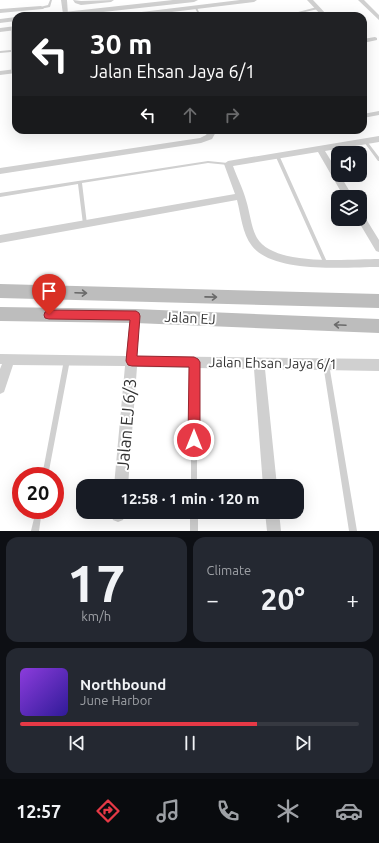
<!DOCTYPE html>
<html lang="en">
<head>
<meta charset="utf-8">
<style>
	body { margin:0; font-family:Ubuntu,sans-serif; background:#242831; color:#f1f3f6; height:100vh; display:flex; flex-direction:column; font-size:15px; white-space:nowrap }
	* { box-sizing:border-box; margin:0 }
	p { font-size:13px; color:#9ea1a6 }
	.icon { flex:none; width:22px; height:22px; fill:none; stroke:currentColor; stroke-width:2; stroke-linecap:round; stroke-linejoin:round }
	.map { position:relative; height:531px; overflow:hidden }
	.side { display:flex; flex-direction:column; gap:6px; padding:6px; background:#0d0f14; flex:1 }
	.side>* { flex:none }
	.guide { position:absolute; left:12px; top:12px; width:355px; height:122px; border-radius:12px; box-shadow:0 4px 16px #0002; background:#202124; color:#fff; overflow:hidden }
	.buttons { position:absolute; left:331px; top:146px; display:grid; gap:8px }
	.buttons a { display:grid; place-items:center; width:36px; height:36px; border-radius:8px; background:#171b24; box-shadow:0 4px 16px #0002; font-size:20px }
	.speed { position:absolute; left:12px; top:467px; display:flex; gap:8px; font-size:20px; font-weight:700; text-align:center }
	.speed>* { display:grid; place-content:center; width:52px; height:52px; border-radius:50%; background:#171b24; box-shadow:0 4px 16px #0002; line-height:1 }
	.speed .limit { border:6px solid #d22; background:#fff; color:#111 }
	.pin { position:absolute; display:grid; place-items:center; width:34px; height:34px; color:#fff; margin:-41px -17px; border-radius:50% 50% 50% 0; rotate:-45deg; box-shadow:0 0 4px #0007 }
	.pin .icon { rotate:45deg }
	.me { position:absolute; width:44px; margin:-22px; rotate:0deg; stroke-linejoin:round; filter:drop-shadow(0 0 3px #0008) }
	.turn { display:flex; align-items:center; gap:14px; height:84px; padding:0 12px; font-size:18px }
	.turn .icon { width:52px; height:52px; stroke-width:2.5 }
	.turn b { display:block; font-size:28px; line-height:34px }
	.lanes { display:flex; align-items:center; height:38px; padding:0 12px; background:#0003; justify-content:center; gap:20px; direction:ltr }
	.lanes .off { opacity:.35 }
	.big { font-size:30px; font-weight:700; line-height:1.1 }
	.side .widget { flex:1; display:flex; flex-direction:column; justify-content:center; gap:6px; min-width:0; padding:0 14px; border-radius:12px; background:#242831 }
	.side .dial { align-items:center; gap:0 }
	.dial b { font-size:52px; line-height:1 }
	.song { display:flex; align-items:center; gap:12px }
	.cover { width:48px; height:48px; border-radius:6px; background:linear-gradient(135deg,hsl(270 70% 55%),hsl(250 70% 35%)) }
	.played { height:4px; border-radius:2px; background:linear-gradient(90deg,#e63946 70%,#363941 70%) }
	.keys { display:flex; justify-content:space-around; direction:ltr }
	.heat { display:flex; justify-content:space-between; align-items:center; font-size:22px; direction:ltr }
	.side .tiles { flex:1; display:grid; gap:6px; grid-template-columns:1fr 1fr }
	.widget:last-child { grid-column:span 2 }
	.trip { position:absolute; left:76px; top:479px; width:228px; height:40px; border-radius:12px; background:#171b24; box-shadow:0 4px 16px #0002; font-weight:700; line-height:40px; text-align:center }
	.menu { display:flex; height:64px; justify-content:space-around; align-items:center; background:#090b0e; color:#9ea1a6 }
	.menu .icon { width:28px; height:28px }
	.menu .selected { color:#e63946 }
	.menu b { font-size:18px; color:#f1f3f6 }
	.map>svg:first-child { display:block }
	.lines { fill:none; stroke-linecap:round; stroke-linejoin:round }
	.service { fill:#d0d0d0; fill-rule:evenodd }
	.minor { fill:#d0d0d0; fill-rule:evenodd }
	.tertiary { fill:#d0d0d0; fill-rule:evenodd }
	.secondary { fill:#bdbdbd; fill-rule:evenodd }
	.oneway { stroke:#6a6a6a }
	.route { fill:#e63946; stroke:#96252e }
	.labels { text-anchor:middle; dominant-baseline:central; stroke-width:4; stroke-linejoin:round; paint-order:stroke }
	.street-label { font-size:14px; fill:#333; stroke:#fff }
	.near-street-label { font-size:17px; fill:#333; stroke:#fff }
</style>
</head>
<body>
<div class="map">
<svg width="379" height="531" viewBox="0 0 379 531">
	<rect width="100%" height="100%" fill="#fff"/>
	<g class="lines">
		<!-- service -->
		<path class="service" d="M50,0H52L50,7L40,9V7L48,5Z
			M196,7L197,8L201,16H199L195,8Z
			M317,7H318V9L288,16H283Z
			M11,28L14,29V50H16V52H14L15,72L13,73L11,72V52L0,53V51L11,50Z
			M364,140H366L379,157V161H378L364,142Z
			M276,154H277L279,155L327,262V263H323V262L275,155Z
			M208,161L228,163L230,164L228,165L208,163L82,183L87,224L85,226L83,224L78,184L0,197V193Z
			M67,357L69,358L70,360L48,476H42L64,360L65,358Z
			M194,359L196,360L197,362V486H191V362L192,360Z
			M326,361L328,362L329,364L357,531H349L323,364L324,362Z
			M36,510H42L39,531H31Z
			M190,512H198V531H190Z"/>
		<!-- minor -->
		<path class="minor" d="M61,0H67L68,15L63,14Z
			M73,0L81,1L114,0L111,2L81,5L75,3Z
			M240,0H257L254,2L139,16H122L125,14Z
			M307,0H313L328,16H322Z
			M358,0H364L379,15V20Z
			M41,6L44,8L43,9L0,13V9Z
			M16,26V30L0,32V28Z
			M375,37L377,38V40L363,43V39Z
			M16,69V73L0,75V71Z
			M379,111V115L363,118V114Z
			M209,130H217L212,139L201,143L0,174V168L200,138L206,135Z
			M379,136V142L325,151L338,172V175H340L353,197H344L318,152L233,166C237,177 243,189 246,200C250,213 251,227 257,238C274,267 349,259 379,259V267C346,267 274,274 252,246C242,233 241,215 237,200L0,243V235L235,194L224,164L228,161Z
			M360,213L363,214L379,240V252L376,251L357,219H360Z
			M135,311L139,313L140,316L137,356L379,359V371L265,369L277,486H263L254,369L137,367L128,486H114L125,366L13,365L4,392L0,394V369L2,364H0V354L126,356L130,316L131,313Z
			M112,512H126L123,520L118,522L113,520L111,515Z
			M265,512H279L281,531H267Z"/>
		<!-- tertiary -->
		<path class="tertiary" d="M173,0H198L194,2L67,16H42L46,14Z
			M16,17V21L0,23V19Z"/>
		<!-- secondary -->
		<path class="secondary" d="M0,284L379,294V308L0,298Z
			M0,307L135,309L379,319V333L135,323L0,321Z"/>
	</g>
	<!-- one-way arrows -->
	<defs><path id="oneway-shaft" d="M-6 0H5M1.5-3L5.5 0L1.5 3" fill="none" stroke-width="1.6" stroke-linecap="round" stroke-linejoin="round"/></defs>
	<g class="oneway">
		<use href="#oneway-shaft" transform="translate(81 293) rotate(2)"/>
		<use href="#oneway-shaft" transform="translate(211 297) rotate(1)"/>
		<use href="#oneway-shaft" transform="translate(340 325) rotate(-177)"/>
	</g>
	<!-- route -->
	<path class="route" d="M49,310L136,311L139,313L140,316L137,356L194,357L198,359L200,362V440L198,444L194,445L190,444L188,440L189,367L132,366L128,365L126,361L130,320L49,319L45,318L44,315L45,312Z"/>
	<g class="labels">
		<!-- street labels -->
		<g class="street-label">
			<text transform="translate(190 318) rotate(3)">Jalan EJ</text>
			<text transform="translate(273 363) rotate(1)">Jalan Ehsan Jaya 6/1</text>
		</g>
		<!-- near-street labels -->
		<g class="near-street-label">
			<text transform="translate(126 424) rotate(-85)">Jalan EJ 6/3</text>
		</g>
	</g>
</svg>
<div class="buttons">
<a><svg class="icon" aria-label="sound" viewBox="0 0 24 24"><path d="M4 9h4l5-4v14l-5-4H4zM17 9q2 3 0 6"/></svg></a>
<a><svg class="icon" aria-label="layers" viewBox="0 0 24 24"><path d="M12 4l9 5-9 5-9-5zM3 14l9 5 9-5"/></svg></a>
</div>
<div class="speed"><div class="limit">20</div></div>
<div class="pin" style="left:49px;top:315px;background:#d93025"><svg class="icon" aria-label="arrive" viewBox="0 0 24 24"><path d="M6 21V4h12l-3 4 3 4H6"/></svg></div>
<svg class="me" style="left:194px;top:440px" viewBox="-20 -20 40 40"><circle r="17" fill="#e63946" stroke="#fff" stroke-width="3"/><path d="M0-11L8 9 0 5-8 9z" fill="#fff"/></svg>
<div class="trip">12:58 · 1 min · 120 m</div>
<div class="guide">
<div class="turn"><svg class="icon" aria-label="left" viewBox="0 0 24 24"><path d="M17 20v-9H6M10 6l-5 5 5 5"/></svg><div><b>30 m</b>Jalan Ehsan Jaya 6/1</div></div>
<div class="lanes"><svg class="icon" aria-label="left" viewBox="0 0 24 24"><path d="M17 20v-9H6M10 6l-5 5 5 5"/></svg><svg class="icon off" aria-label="ahead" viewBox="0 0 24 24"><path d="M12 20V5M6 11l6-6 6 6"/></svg><svg class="icon off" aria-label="right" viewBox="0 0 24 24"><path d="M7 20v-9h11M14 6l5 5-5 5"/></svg></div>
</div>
</div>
<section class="side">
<div class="tiles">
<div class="widget dial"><b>17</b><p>km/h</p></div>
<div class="widget"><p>Climate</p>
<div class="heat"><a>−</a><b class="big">20°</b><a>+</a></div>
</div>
<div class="widget">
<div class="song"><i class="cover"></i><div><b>Northbound</b><p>June Harbor</p></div></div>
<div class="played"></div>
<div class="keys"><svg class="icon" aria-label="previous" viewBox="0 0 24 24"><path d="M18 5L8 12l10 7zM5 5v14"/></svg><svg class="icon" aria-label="pause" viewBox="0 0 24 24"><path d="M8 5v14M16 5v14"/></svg><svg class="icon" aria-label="next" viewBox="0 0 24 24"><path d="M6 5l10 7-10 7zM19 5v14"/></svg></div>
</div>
</div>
</section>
<nav class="menu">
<b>12:57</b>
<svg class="icon selected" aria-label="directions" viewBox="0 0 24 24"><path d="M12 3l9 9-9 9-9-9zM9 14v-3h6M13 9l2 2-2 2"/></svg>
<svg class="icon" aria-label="music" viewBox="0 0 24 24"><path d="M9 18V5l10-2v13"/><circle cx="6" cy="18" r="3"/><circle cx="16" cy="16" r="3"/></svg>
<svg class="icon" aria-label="phone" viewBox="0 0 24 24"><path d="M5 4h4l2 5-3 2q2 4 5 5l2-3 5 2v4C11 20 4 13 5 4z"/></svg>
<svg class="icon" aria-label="climate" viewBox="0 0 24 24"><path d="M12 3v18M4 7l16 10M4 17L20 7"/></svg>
<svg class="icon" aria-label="car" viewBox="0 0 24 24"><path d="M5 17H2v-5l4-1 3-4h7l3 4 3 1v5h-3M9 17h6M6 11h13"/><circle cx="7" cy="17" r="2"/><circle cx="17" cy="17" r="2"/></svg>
</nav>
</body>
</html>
